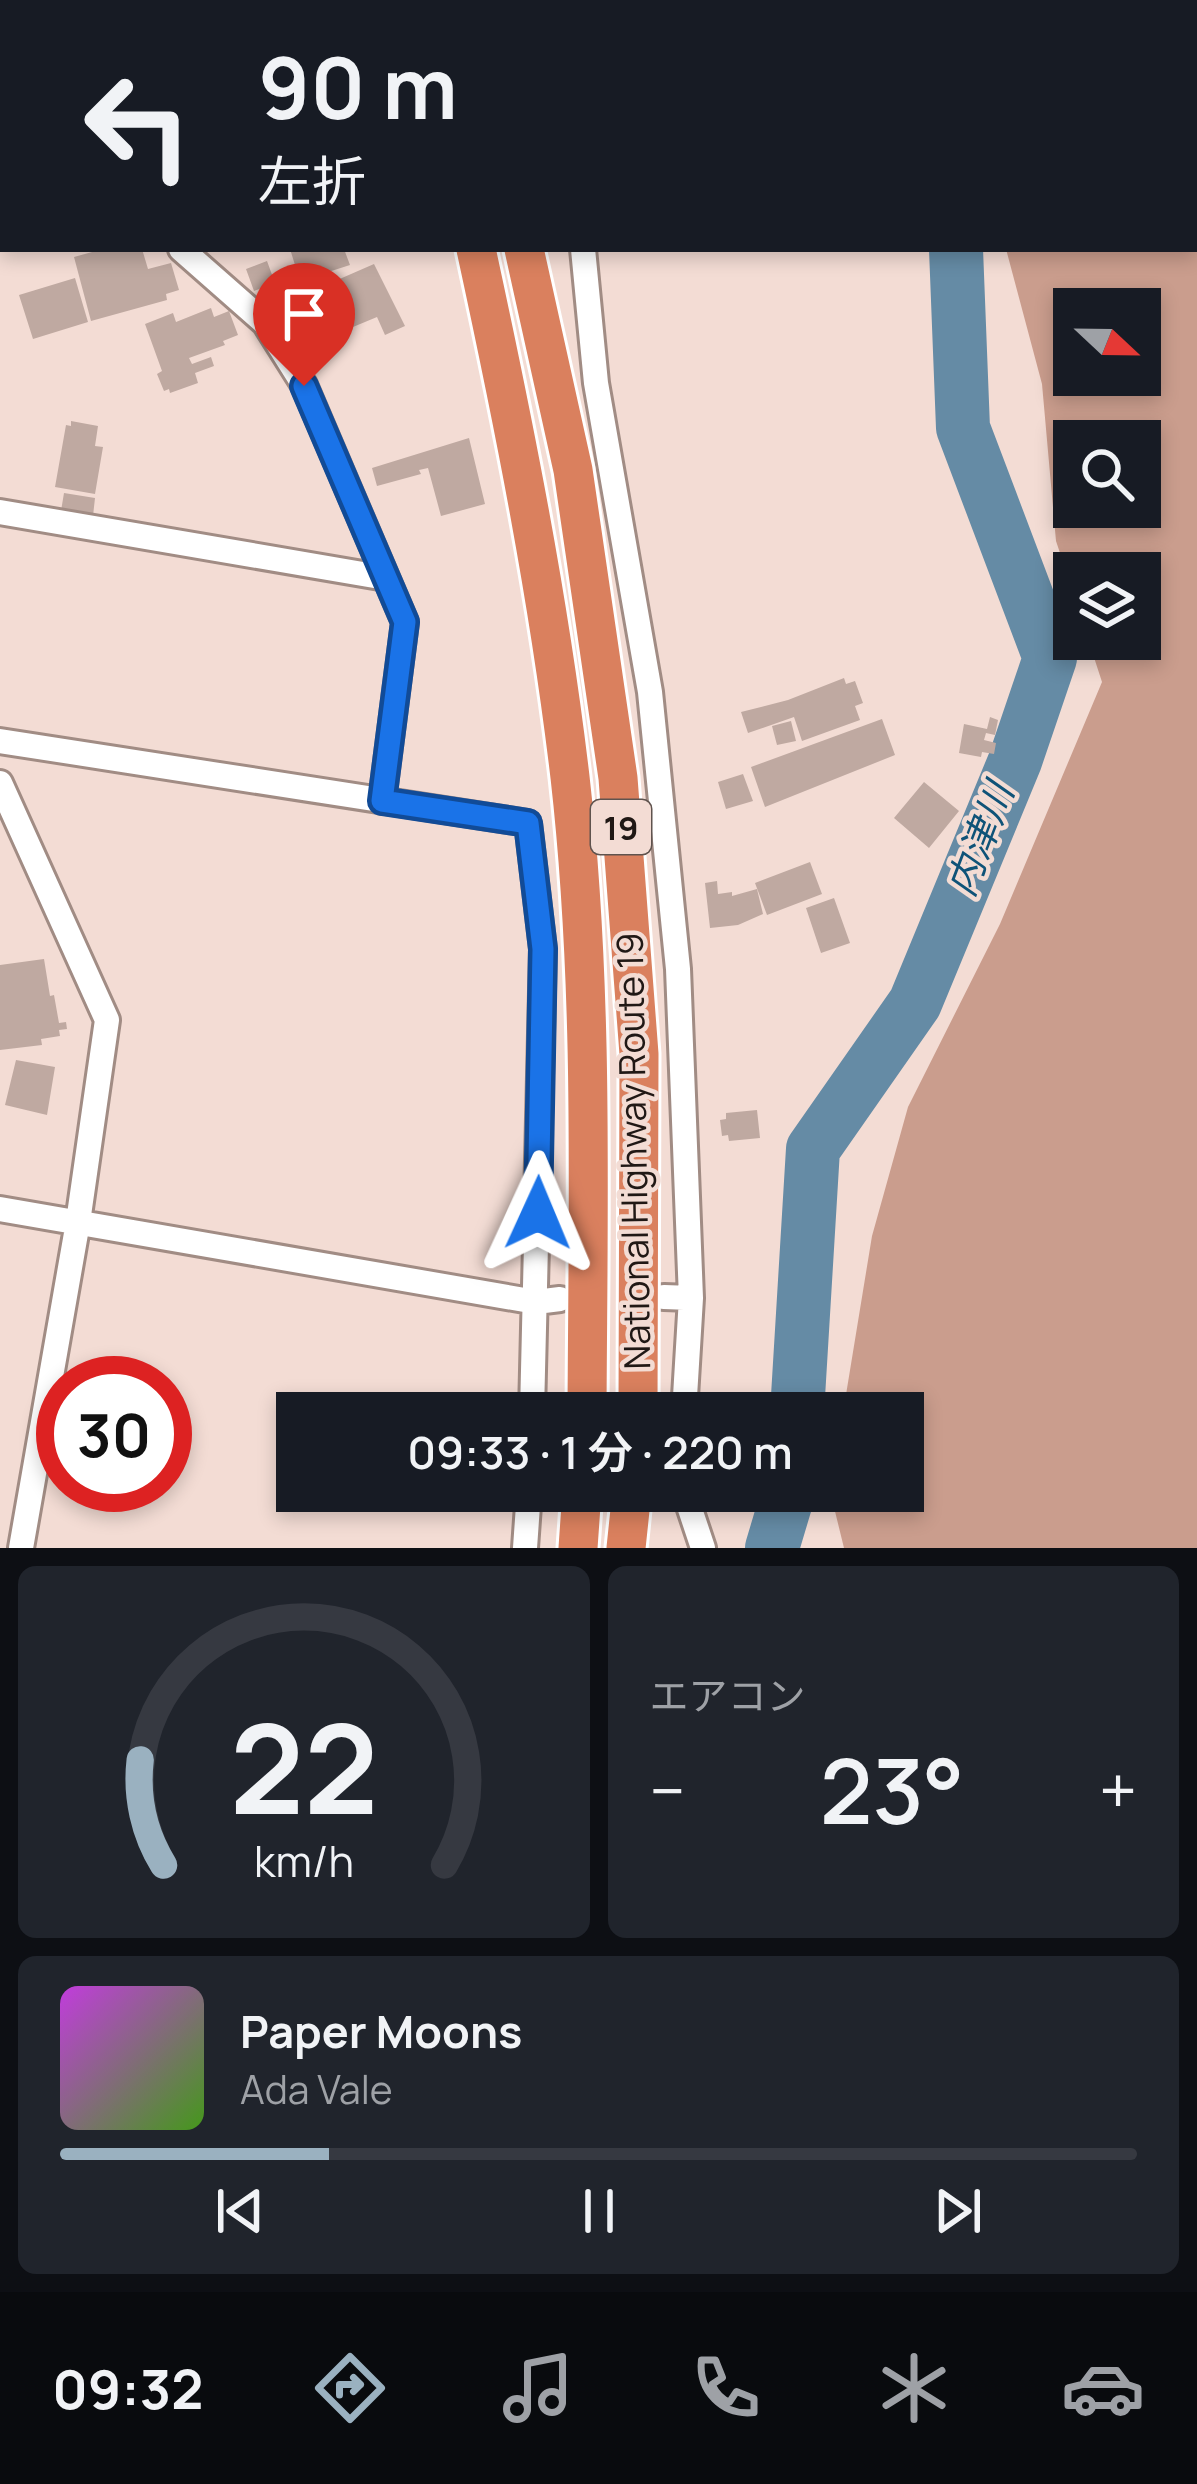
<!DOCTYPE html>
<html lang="ja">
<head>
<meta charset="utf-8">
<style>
	body { margin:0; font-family:Manrope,"Noto Sans JP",sans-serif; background:#20242c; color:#f1f3f6; height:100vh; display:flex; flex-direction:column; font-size:45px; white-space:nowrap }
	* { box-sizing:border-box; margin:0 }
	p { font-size:39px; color:#9ea1a6 }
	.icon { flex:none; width:66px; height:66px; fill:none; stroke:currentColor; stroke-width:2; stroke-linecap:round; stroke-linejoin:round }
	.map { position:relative; height:1548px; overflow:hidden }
	.panel { display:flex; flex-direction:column; gap:18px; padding:18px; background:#0d0f14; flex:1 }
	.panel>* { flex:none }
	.hud { position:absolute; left:0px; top:0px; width:1197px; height:252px; box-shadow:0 6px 18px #0003; background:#171b24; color:#f1f3f6; overflow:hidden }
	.needle { width:78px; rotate:112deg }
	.buttons { position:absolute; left:1053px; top:288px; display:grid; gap:24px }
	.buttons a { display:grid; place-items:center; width:108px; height:108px; border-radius:0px; background:#171b24; box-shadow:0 6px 18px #0003; font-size:60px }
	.speed { position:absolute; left:36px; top:1356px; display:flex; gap:24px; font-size:60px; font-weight:700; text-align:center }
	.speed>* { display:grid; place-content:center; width:156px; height:156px; border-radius:50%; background:#171b24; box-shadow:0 6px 18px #0003; line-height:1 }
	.speed .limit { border:18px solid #d22; background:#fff; color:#111 }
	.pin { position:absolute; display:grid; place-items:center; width:102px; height:102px; color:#fff; margin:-123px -51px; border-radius:50% 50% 50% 0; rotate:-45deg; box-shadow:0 0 12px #0007 }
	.pin .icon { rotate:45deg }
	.me { position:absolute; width:132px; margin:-66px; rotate:1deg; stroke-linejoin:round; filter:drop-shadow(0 0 9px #0008) }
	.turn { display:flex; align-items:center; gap:42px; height:252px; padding:0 60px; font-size:54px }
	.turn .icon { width:156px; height:156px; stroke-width:2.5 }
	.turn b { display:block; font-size:84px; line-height:102px }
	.big { font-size:90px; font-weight:600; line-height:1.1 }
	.panel .widget { flex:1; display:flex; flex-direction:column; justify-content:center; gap:18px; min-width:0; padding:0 42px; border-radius:18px; background:#20242c }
	.panel .dial { align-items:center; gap:0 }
	.dial svg { height:312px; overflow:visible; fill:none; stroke:#363941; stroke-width:7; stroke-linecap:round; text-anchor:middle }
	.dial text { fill:#f1f3f6; stroke:none }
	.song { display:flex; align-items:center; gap:36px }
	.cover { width:144px; height:144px; border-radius:18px; background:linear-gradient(135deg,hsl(290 70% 55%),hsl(100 70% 35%)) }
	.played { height:12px; border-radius:6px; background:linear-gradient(90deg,#9ab1c0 25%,#363941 25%) }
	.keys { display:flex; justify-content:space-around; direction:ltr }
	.heat { display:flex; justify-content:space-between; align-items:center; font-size:66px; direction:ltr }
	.panel .tiles { flex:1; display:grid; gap:18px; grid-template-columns:1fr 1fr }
	.widget:last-child { grid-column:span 2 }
	.trip { position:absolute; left:276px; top:1392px; width:648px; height:120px; border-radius:0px; background:#171b24; box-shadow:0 6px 18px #0003; font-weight:600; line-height:120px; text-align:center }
	.dock { display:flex; height:192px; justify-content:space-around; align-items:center; background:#090b0e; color:#9ea1a6 }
	.dock .icon { width:84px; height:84px }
	.dock .active { color:#9ab1c0 }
	.dock b { font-size:54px; color:#f1f3f6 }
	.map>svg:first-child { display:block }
	.forest { fill:#ca9d8d; fill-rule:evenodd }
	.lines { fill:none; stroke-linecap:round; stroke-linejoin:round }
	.river { stroke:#658ba5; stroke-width:54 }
	.building { fill:#bfa9a1 }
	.minor-casing { stroke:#a18c84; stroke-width:30 }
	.trunk-casing { stroke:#fff; stroke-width:45 }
	.minor { stroke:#fff; stroke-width:24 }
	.trunk { stroke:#da805e; stroke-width:39 }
	.route-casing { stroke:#114b97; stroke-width:30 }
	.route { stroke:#1a73e8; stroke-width:21 }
	.labels { text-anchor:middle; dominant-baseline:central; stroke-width:9; stroke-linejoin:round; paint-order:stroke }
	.shield { fill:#f3dcd4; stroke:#5f534e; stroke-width:3 }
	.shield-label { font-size:33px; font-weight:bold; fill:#201815 }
	.street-label { font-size:36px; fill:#201815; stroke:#f3dcd4 }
	.water-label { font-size:39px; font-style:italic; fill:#0f5378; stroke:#f3dcd4 }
</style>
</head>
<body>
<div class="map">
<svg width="1197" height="1548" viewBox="0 0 1197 1548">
	<rect width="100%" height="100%" fill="#f3dcd4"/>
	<!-- forest -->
	<path class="forest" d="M981,0H1197V1548H844L830,1491H903V1413H843L872,1236L908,1107L1000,924L1102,682L1088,639H1140V573H1074V595L1056,541L1042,384L1006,249H1194V3H980ZM1074,309H1140V375H1074ZM1074,441H1140V507H1074Z"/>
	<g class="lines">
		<!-- river -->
		<path class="river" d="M914,0V3
			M797,1413L813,1149L915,1003L1015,761L1050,658L963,428L956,249
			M772,1548L789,1491"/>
	</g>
	<!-- building -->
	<path class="building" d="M103,249H142L148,269L171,263L179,290L166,294L167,300L91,321L74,257Z
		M290,249H344L350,265L300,281Z
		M267,261L275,283L254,291L246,269Z
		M374,264L405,326L385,335L377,317L353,327L335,281Z
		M75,278L88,322L33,339L19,295Z
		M211,308L214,317L229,311L238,335L223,341L225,345L189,358L192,364L211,357L214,366L195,373L198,383L170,393L169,389L164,391L157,374L162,371L145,324L173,313L176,322Z
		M336,337L340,347L305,360L301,350Z
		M71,421L98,426L95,446L103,447L95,494L55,487L66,425L71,426Z
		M469,438L485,504L441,516L428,468L419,470L421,474L377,486L372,468Z
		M64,493L95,498L93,516L61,511Z
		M844,678L846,684L855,681L863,703L855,706L860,720L802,741L794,717L748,733L741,712L788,700Z
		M990,717L998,720L995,735L986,733L984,740L996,743L994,754L982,752L981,757L959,753L964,724L987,729Z
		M882,719L895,755L765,807L751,767Z
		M791,721L796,741L777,745L772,726Z
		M743,774L753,801L726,809L718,782Z
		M924,782L959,811L929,848L894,818Z
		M810,862L822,894L767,915L755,883Z
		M717,881L718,894L732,892V896L757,889L763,914L738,925L710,928L705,883Z
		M834,898L850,943L821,953L806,908Z
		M44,959L50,996L54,995L59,1023L66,1022L67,1029L59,1030L60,1036L41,1039L42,1045L0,1050V965Z
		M16,1060L55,1067L47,1115L5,1105Z
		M757,1110L760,1138L729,1141L728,1135L722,1136L720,1120L726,1119V1113Z"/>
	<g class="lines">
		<defs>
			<path id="minor" d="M92,3L93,0
				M127,3L140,0
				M604,3L605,0
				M0,26L3,25
				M181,249L265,323L304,385L405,622L382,801
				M583,249L596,383L650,692L678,969L691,1298L684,1413
				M0,512L386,578
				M0,741L528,823L543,949L532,1413
				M0,783L107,1020L78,1222L21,1548
				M0,1209L536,1302L560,1299
				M664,1297L691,1298
				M684,1491L703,1548
				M525,1548L529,1491"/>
			<path id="trunk" d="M407,0L408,3
				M457,0L458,3
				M476,249C514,424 549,599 570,777C594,988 588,1201 587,1413
				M524,249L573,470L618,778L639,1054L638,1413
				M578,1548L582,1491
				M626,1548L632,1491"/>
		</defs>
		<!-- minor casing -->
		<use href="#minor" class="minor-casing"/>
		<!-- trunk casing -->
		<use href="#trunk" class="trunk-casing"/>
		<!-- minor -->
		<use href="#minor" class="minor"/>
		<!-- trunk -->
		<use href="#trunk" class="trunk"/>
	</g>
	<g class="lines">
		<defs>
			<path id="route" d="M304,386L405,622L382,801L528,823L543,949L538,1213"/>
		</defs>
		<!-- route casing -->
		<use href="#route" class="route-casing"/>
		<!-- route -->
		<use href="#route" class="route"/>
	</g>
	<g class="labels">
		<!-- shield labels -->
		<rect class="shield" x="591" y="800" width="60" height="54" rx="9"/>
		<g class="shield-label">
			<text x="621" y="827">19</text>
		</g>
		<!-- street labels -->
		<g class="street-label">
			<text transform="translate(633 1151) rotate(-91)">National Highway Route 19</text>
		</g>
		<!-- water labels -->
		<g class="water-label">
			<text transform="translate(979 839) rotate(-69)">内津川</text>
		</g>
	</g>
</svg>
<div class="buttons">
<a><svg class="needle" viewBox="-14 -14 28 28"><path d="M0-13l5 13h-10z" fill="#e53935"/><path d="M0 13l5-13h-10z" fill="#9ea1a6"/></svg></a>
<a><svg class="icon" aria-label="search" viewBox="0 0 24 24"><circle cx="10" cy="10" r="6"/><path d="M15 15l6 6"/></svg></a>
<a><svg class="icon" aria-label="layers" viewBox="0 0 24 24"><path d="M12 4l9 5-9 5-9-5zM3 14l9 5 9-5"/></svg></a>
</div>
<div class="speed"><div class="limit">30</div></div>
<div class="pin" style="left:304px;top:386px;background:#d93025"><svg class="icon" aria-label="arrive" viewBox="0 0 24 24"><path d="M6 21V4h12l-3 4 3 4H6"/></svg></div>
<svg class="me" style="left:538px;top:1213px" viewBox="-20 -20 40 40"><path d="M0-17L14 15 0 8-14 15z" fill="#1a73e8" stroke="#fff" stroke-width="4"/></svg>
<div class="trip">09:33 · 1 分 · 220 m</div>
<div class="hud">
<div class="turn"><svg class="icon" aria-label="left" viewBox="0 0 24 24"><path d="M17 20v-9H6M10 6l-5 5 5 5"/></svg><div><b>90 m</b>左折</div></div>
</div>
</div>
<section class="panel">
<div class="tiles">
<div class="widget dial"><svg viewBox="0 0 100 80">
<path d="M14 69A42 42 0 1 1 86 69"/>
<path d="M14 69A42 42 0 0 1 8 42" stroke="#9ab1c0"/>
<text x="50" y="56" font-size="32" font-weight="700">22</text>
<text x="50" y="72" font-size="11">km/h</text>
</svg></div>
<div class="widget"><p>エアコン</p>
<div class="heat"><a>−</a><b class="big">23°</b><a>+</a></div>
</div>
<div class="widget">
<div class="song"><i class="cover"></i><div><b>Paper Moons</b><p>Ada Vale</p></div></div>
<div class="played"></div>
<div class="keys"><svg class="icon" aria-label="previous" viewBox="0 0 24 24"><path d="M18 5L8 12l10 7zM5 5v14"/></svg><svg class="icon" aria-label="pause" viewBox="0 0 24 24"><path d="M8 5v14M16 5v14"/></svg><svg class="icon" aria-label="next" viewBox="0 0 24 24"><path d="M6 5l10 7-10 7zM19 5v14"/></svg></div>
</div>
</div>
</section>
<nav class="dock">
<b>09:32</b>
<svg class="icon active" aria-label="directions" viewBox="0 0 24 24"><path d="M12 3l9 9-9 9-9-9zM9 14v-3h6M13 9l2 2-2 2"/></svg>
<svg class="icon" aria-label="music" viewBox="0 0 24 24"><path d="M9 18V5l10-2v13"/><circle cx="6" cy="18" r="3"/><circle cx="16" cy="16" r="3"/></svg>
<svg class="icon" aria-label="phone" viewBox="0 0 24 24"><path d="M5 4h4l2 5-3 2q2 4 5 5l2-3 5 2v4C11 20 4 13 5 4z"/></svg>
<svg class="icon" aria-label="climate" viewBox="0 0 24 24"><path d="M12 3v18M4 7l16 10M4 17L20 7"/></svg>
<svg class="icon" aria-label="car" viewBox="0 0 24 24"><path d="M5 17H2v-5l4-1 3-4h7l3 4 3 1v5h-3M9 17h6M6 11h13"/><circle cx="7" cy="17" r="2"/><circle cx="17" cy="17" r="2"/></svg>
</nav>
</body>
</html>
